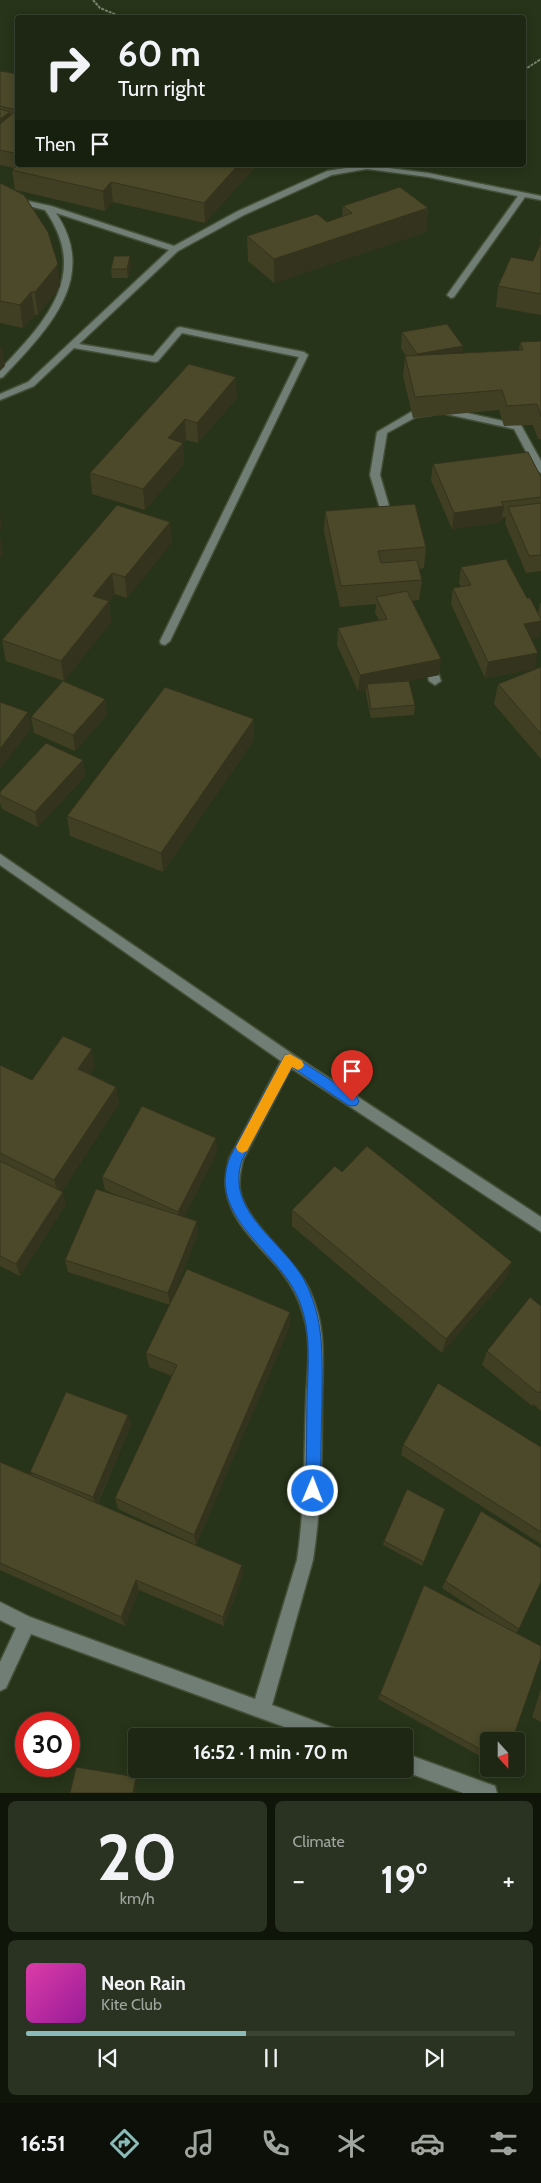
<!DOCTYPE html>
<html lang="en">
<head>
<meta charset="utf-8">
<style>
	body { margin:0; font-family:Cabin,sans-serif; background:#2a3321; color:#f1f3f6; height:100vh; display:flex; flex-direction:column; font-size:19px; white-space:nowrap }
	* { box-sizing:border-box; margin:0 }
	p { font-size:16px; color:#a0a5a0 }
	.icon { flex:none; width:28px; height:28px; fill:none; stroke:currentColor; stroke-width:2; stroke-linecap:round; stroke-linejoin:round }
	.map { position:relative; height:1793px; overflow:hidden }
	.details { display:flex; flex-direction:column; gap:8px; padding:8px; background:#10150a; flex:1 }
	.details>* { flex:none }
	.banner { position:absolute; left:15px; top:15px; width:511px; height:152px; border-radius:5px; box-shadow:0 2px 12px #0003,0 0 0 1px #3b4433; background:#1d2713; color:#f1f3f6; overflow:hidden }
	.needle { width:32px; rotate:159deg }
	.controls { position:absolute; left:480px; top:1732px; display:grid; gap:10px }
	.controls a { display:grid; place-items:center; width:45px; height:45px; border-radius:5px; background:#1d2713; box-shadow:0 2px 12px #0003,0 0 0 1px #3b4433; font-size:25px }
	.speed { position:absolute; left:15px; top:1712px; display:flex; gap:10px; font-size:25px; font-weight:700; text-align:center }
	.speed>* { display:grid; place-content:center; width:65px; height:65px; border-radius:50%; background:#1d2713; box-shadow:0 2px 12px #0003,0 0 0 1px #3b4433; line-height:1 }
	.speed .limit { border:8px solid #d22; background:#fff; color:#111 }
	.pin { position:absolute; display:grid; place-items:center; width:42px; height:42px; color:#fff; margin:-51px -21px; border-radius:50% 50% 50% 0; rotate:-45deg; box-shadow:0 0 5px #0007 }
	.pin .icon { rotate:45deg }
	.me { position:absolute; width:55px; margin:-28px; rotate:1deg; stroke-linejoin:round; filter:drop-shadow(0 0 4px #0008) }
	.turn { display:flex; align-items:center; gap:18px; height:105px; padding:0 20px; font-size:22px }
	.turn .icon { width:65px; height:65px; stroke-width:2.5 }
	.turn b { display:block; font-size:35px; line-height:42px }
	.then { display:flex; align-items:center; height:48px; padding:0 20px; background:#0003; gap:10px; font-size:19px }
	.big { font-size:38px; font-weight:800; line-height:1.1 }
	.details .widget { flex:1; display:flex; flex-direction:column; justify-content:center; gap:8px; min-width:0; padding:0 18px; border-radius:8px; background:#2a3321 }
	.details .dial { align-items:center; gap:0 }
	.dial b { font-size:65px; line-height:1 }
	.song { display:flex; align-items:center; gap:15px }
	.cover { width:60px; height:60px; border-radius:8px; background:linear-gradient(135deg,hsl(320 70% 55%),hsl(300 70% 35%)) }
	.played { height:5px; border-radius:2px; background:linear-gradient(90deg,#8bbbb9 45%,#3b4433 45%) }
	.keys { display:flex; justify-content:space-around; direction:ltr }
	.heat { display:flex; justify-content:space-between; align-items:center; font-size:28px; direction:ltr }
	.details .tiles { flex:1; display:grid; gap:8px; grid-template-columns:1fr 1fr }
	.widget:last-child { grid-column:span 2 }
	.trip { position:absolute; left:128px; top:1728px; width:285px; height:50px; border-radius:5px; background:#1d2713; box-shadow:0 2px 12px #0003,0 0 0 1px #3b4433; font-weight:800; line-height:50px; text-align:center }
	.tabs { display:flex; height:80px; justify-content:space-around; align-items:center; background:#0c1008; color:#a0a5a0 }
	.tabs .icon { width:35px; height:35px }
	.tabs .active { color:#8bbbb9 }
	.tabs b { font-size:22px; color:#f1f3f6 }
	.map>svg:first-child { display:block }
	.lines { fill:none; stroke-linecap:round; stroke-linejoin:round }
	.minor-casing { stroke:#434f36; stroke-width:3 }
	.path { stroke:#78836d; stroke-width:2; stroke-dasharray:3 1; stroke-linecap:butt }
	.minor { fill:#717e75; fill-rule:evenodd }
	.wall { fill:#403f23 }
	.shaded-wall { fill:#34331d }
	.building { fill:#4b4929; stroke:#34331d }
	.route { fill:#1a73e8; stroke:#114b97 }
	.slow { fill:#f59e0b }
</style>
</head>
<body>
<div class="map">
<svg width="541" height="1793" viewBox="0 0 541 1793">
	<rect width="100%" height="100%" fill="#273419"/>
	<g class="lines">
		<defs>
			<path id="minor" d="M365,165L428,173L541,196V200L525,197L454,297L451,298L447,295L518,196L428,177L367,169L332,175L244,215L178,251L79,344L153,356L177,328L180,327L304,352L308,355L170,641L165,645L161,644L160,641L299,357L182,333L158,361L155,362L74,348L34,386L0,400V394L28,382L169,250L56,213C100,278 47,330 3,377L0,378V370C45,322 91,275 45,210L0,199V195L51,206L174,246L238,211L327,171Z
				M449,409L521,425L541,461V473L536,470L514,429L446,414L444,412Z
				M429,410L434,413L432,415L416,417L387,433L380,475L394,523L393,525H385L370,475L377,432L411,412Z
				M429,656L434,660L441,681L435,685L429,681L424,660Z
				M0,854L294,1055L541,1217V1232L291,1068L243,1160C241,1170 238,1180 240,1190C245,1222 293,1256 309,1289C328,1329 322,1362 322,1405C322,1457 321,1508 313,1560L272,1705L339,1730L342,1736H309L31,1634L6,1688L0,1691V1662L16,1628L0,1620V1602L30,1617L255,1699L297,1560C305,1507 304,1454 306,1401C307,1373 312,1344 304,1317C300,1300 291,1284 280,1270C260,1246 230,1222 226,1189C224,1179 227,1169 229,1159L281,1061L0,865Z
				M404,1753L495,1786L497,1793H463L398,1769H404Z"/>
		</defs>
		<!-- minor casing -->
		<use href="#minor" class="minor-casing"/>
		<!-- path -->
		<path class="path" d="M93,0L100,8L124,18
			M524,70L541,59"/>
		<!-- minor -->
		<use href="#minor" class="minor"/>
	</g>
	<!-- wall -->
	<path class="wall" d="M0,71L18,74V165L256,166L205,223L113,202L105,211L16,190L60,286L38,315H35L23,328L0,323V183L15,190L12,170L14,168L0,165Z
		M343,206L428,208L426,232L274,283L248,261L247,236L327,222L342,217Z
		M541,234V315L496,307L498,286L533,261L541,243H540Z
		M131,265L128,278H112L111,269Z
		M402,332L463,346L462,353L519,350L520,342L541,341V439H538L533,425L504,426L499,410L413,418L403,376L405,356H406L401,348Z
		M189,364L237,398L198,443L186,440L183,443L184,464L145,510L92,494L90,473Z
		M433,464L541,497V571L526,573L505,523L506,517L502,518L501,522L452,529L431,480Z
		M325,511L426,547L424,568L419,569L422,580L419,600L412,601L439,675L409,681L415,705L414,715L371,718L366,694V690L358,691L337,645L338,628L379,620L375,613L376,604L340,607L324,532Z
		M170,522L172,542L127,598L115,594L109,601L111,622L64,681L6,661L2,640Z
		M461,567L527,598L539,615L538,613L540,603H541V628L539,637L531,639L535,669L485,678L451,604L453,588L461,587L459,583Z
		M541,667V759L494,704L498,684Z
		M105,699L107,715L75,751L34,733L31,717Z
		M254,719V740L163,872L70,836L67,816Z
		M83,760L85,776L38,827L2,809L0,803V792Z
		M0,1065L32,1080L95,1067L90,1074L116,1087L119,1104L62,1191L66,1204L20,1276L0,1266Z
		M217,1152L184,1217L198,1233L171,1302L290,1326L196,1545L118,1509L115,1498L172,1376L149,1367L146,1353L170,1305L68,1272L65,1260L116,1195L105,1190L102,1177Z
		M342,1172L507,1277L442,1353L292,1226V1210Z
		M541,1306V1411L533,1404L532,1406L482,1365L487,1351Z
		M128,1415L131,1425L98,1503L243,1575L224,1626L139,1590L125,1626L0,1570V1462L32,1475L30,1472Z
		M403,1445L541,1447V1544L401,1455Z
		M445,1509L422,1566L383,1545L384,1541Z
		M445,1581L519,1629L516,1633L489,1741V1761L378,1699L424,1585L486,1617L442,1588Z
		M541,1689V1722L532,1717Z"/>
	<!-- shaded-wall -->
	<path class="shaded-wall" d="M10,112L12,128L0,137V119Z
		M18,150V165L16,169L14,153Z
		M238,165H256V166L205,223L204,203Z
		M111,182L113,202L105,211L103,191Z
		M428,208L426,232L274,283V259Z
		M130,256L131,265L128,278L127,269Z
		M58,264L60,286L38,315L35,292Z
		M31,292L35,315L23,328L20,305Z
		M2,346L5,366L0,371V347Z
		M463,346L461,362L415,370L417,354Z
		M236,377L237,398L198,443L197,423Z
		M185,419L186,440L183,443L184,464L145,510L143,489L168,438Z
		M504,506L501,522L452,529L454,513Z
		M0,514L2,527L0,530Z
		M170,522L172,542L127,598L125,577Z
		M0,536L3,553L0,558Z
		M112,573L115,594L96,617L93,596Z
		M109,601L111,622L64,681L61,661Z
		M541,621V628L539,637L521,641L524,624Z
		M538,653L535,669L485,678L488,662Z
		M441,659L439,675L368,690L367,684L366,690L358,691L360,675Z
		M105,699L107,715L75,751L73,735Z
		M28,712L32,728L0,769V749Z
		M254,719V740L163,872L161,853Z
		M83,760L85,776L38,827L35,812Z
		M92,1049L95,1067L82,1086L78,1069Z
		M116,1087L119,1104L59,1196L54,1180Z
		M216,1138L217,1152L180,1225L178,1212Z
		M63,1192L66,1204L20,1276L16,1264Z
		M197,1221L198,1233L170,1305L168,1293Z
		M512,1262L507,1277L442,1353L446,1339Z
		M290,1312V1326L196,1545L194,1535Z
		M128,1415L131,1425L96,1506L93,1497Z
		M242,1565L243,1575L224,1626L223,1617Z
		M136,1580L139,1590L125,1626L121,1617Z
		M136,1777L137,1780L135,1793H133Z"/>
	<!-- building -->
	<path class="building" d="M0,71L18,74V150L14,153L0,150V124L17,110L0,106Z
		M0,109L10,112L0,119Z
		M18,165H238L204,203L111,182L103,191L12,170Z
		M0,183L24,195L48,232L58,264L35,292H31L20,305L0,301Z
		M400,187L428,208L274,259L247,236L317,214L327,222L352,213L343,206Z
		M541,242V294L498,286L511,257L533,261Z
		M114,256H130L127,269H111Z
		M447,324L463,346L417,354L402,332Z
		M541,341V417L537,404L507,406L502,390L415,397L405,356L523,350L520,342Z
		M189,364L236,377L197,423L185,419L168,438L183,443L143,489L90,473Z
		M528,452L541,477V497L501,502L504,506L454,513L433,464Z
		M541,503V555L529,556L508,507Z
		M415,504L426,547L378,551L381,563L417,560L422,580L341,586L325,511Z
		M117,505L170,522L125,577L112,573L93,596L109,601L61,661L2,640Z
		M506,559L527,598H530L541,619V621L524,624L538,653L488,662L453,588L471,585L461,567Z
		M407,591L441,659L360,675L338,628L387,619L376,597Z
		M541,667V734L498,684Z
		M63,681L105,699L73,735L31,717Z
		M409,681L415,705L371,709L367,684Z
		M165,687L254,719L161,853L67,816Z
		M0,702L28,712L0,749Z
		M46,743L83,760L35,812L0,795V792Z
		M63,1036L92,1049L78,1069L116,1087L54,1180L0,1153V1065L32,1080Z
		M142,1106L216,1138L178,1212L102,1177Z
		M367,1146L512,1262L446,1339L292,1210L335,1166L342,1172Z
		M0,1161L63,1192L16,1264L0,1256Z
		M96,1189L197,1221L168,1293L65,1260Z
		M187,1269L290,1312L194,1535L115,1498L177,1365L146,1353Z
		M530,1297L541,1306V1393L539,1391L538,1393L487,1351Z
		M438,1383L541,1447V1532L403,1445Z
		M66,1392L128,1415L93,1497L30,1472Z
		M0,1462L242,1565L223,1617L136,1580L121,1617L0,1563Z
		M407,1489L445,1509L424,1562L384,1541Z
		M481,1511L541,1548V1582L519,1629L445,1581Z
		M424,1585L541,1646V1658L512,1741H489V1754L380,1694Z
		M76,1767L136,1777L133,1793H70Z"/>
	<!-- route -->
	<path class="route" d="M290,1054L357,1097L359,1101L357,1105L352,1106L348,1105L292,1067L242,1160C225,1211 280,1239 303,1278C325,1318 322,1356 322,1400C321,1431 321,1461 320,1491L318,1497L313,1499L308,1497L306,1491C306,1461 307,1430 307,1400C308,1362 313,1322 293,1288C268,1245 206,1211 231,1155L285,1055Z"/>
	<!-- slow -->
	<path class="slow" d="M290,1054L302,1061L304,1065L302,1068L298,1070L292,1067L247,1151L242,1153L238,1151L236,1147L238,1143L285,1055Z"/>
</svg>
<div class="controls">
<a><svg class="needle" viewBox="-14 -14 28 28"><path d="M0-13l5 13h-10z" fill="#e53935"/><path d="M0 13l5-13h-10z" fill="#a0a5a0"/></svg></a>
</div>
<div class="speed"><div class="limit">30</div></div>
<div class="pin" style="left:352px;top:1101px;background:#d93025"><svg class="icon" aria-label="arrive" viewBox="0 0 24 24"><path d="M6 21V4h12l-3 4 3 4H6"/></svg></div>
<svg class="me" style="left:313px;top:1491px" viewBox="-20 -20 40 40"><circle r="17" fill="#1a73e8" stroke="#fff" stroke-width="3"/><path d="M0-11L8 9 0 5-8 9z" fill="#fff"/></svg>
<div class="trip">16:52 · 1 min · 70 m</div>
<div class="banner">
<div class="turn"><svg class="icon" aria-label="right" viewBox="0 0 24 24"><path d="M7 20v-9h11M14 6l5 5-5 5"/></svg><div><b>60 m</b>Turn right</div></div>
<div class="then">Then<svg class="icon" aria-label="arrive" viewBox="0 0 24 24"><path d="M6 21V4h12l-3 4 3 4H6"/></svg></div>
</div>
</div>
<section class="details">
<div class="tiles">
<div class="widget dial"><b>20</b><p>km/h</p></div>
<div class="widget"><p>Climate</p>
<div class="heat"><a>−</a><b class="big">19°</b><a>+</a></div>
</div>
<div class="widget">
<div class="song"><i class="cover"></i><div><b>Neon Rain</b><p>Kite Club</p></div></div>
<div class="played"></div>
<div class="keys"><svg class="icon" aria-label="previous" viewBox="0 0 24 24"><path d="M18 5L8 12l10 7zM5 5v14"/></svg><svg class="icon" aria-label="pause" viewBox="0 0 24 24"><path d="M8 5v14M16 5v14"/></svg><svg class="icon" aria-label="next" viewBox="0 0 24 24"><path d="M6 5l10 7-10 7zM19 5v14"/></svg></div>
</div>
</div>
</section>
<nav class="tabs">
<b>16:51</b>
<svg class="icon active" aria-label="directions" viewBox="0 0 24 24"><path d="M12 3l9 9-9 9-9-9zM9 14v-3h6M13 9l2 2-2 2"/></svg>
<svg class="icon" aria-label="music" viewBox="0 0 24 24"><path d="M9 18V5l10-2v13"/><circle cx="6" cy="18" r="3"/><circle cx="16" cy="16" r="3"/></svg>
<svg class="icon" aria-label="phone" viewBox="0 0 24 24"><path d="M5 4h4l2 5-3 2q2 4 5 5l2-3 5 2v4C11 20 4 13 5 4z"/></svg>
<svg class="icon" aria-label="climate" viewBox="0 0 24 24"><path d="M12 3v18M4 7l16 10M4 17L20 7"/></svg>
<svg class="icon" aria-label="car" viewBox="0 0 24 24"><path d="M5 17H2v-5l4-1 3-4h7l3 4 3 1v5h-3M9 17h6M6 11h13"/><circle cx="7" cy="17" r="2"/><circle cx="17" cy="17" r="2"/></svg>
<svg class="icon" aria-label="filters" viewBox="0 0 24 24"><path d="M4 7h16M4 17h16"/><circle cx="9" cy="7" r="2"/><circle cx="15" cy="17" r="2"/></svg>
</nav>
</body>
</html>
